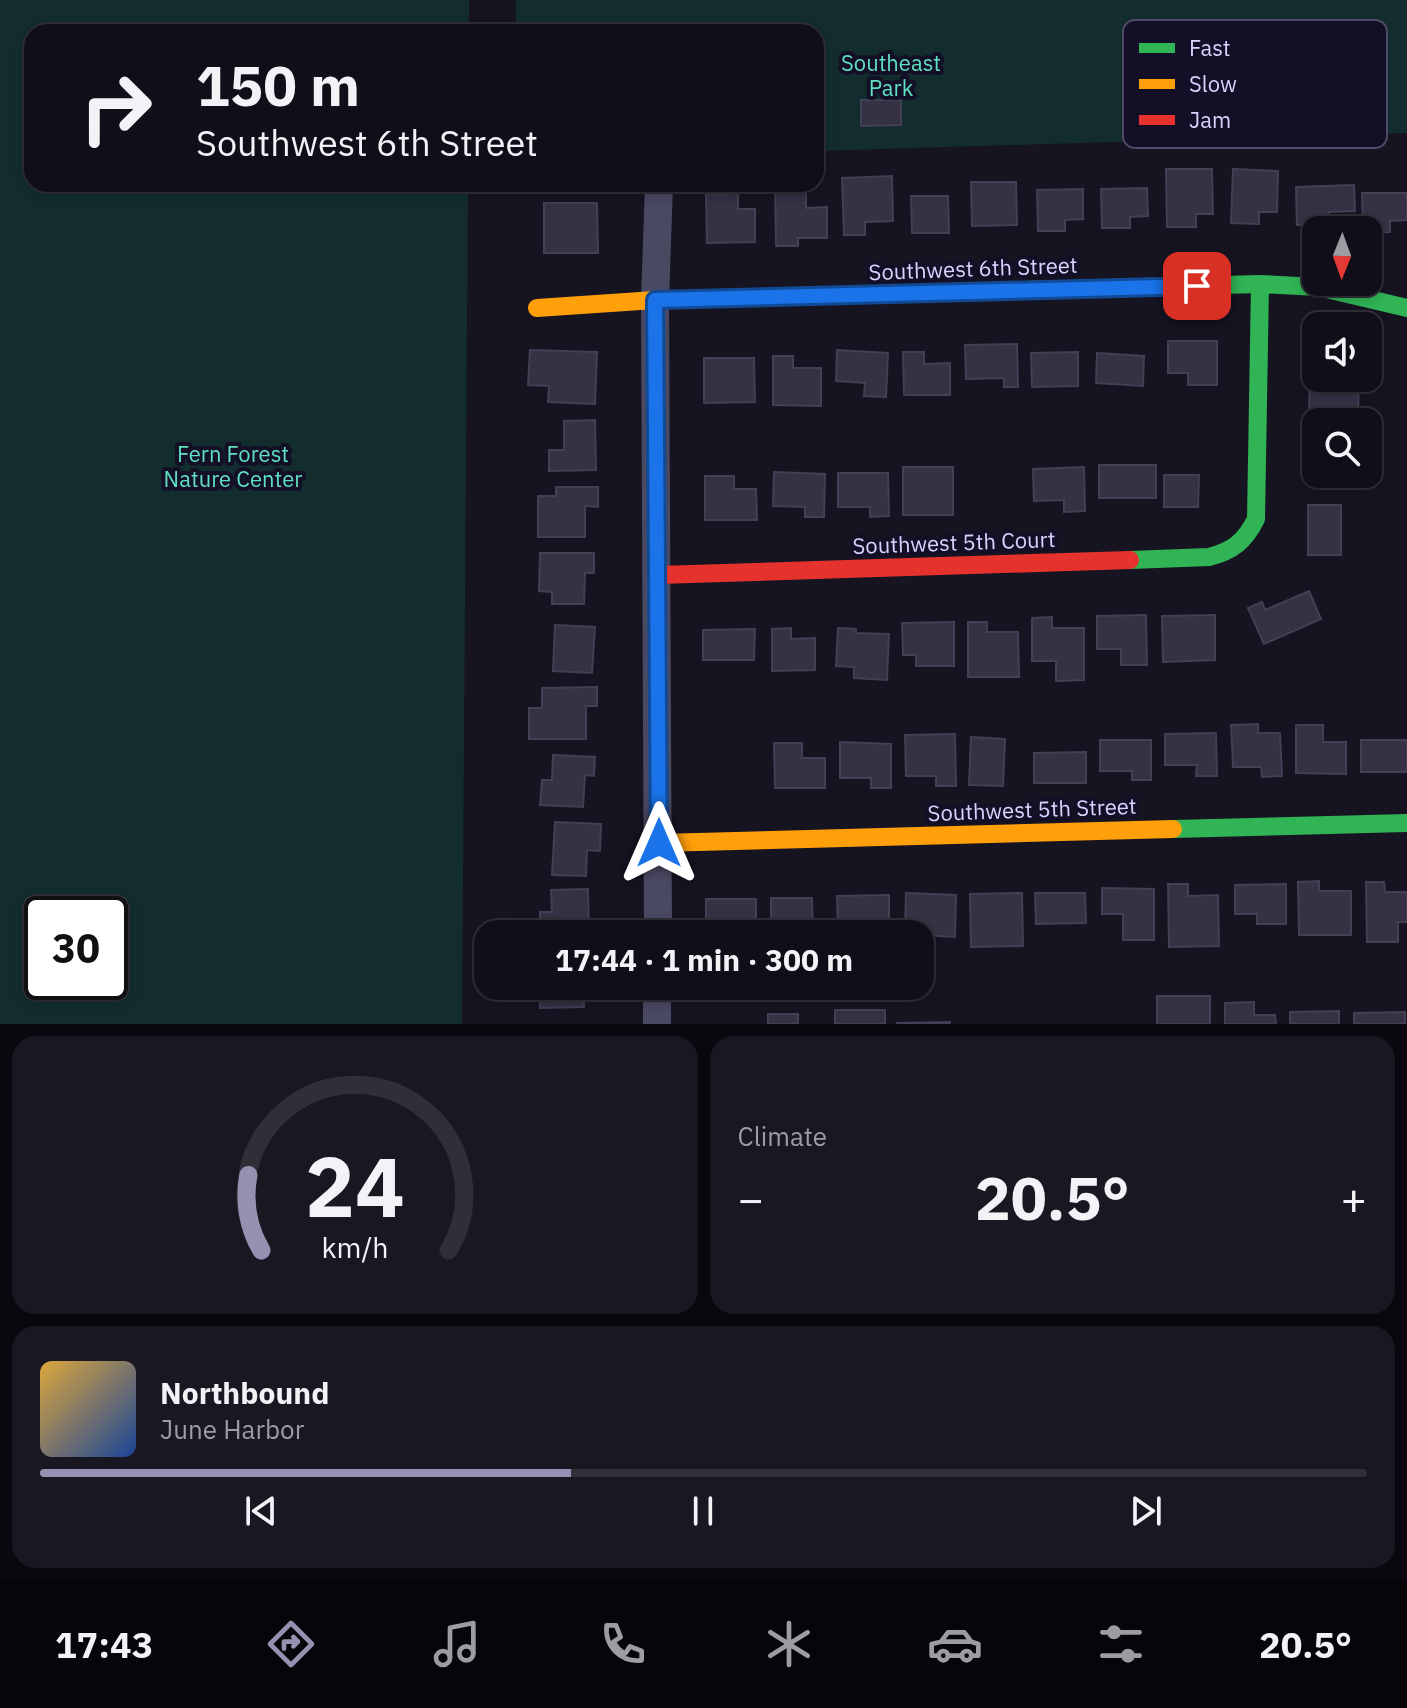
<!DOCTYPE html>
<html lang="en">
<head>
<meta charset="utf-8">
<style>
	body { margin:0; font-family:"IBM Plex Sans",sans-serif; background:#191822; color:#f1f3f6; height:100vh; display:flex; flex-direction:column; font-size:30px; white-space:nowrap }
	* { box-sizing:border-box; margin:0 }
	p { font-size:26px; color:#9c9ca2 }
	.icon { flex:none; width:44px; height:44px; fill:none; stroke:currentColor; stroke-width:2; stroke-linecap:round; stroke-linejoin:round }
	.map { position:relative; height:1024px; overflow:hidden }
	.drawer { display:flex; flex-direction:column; gap:12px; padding:12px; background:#09080e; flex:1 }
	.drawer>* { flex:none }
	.top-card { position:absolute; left:24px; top:24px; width:800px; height:168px; border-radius:24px; box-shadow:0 4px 12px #0003,0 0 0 2px #302f38; background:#100f19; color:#f1f3f6; overflow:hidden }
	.needle { width:52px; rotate:181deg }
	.controls { position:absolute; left:1302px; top:216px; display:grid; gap:16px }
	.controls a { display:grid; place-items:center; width:80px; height:80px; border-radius:16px; background:#100f19; box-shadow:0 4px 12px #0003,0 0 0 2px #302f38; font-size:40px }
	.speed { position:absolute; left:24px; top:896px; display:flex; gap:16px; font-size:40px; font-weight:700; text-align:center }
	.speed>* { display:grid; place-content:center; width:104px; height:104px; border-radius:50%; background:#100f19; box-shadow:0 4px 12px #0003,0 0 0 2px #302f38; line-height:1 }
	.speed .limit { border:4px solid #111; border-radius:12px; background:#fff; color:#111 }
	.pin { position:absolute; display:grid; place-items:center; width:68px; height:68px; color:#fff; margin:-34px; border-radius:16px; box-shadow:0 4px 12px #0006 }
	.me { position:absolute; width:88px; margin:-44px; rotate:0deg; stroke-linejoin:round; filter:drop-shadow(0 0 6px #0008) }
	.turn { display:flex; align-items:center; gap:28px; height:168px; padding:0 40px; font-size:36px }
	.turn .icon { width:104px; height:104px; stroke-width:2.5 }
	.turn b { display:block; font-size:56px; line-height:68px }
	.big { font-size:60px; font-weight:700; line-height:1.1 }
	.drawer .tile { flex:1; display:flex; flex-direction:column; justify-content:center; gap:12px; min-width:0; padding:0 28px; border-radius:24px; background:#191822 }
	.drawer .dial { align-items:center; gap:0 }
	.dial svg { height:208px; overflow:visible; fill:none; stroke:#302f38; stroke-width:7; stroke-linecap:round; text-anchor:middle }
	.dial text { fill:#f1f3f6; stroke:none }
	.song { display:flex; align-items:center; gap:24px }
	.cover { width:96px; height:96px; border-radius:12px; background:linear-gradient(135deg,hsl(40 70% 55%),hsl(220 70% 35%)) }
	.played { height:8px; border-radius:4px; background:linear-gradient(90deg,#9591b1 40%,#302f38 40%) }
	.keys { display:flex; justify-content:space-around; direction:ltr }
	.heat { display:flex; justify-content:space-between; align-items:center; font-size:44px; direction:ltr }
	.drawer .tiles { flex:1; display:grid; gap:12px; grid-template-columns:1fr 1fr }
	.tile:last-child { grid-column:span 2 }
	.trip { position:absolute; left:474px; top:920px; width:460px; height:80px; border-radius:24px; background:#100f19; box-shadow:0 4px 12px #0003,0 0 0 2px #302f38; font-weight:700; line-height:80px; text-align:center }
	.tabs { display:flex; height:128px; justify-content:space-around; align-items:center; background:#06060a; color:#9c9ca2 }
	.tabs .icon { width:56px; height:56px }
	.tabs .on { color:#9591b1 }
	.tabs b { font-size:36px; color:#f1f3f6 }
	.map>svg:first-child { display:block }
	.green { fill:#132c2d; fill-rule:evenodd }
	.building { fill:#343243; stroke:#433f54; stroke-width:2 }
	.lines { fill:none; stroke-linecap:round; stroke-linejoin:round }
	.street { stroke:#4a4962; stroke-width:28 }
	.fast { stroke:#30b455; stroke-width:18 }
	.slow { stroke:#ff9f0a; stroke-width:18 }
	.jam { stroke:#e5322d; stroke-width:18 }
	.route-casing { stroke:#114b97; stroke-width:20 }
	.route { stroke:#1a73e8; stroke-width:14 }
	.labels { text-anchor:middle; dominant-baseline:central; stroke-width:8; stroke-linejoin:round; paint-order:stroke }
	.park-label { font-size:22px; fill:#5fe0c0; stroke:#130f26 }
	.street-label { font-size:22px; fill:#d9d4ff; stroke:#130f26 }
	.key { fill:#130f26; stroke:#4e4a67; stroke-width:2 }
	.key-label { font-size:22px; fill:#d9d4ff }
</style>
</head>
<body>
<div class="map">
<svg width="1407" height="1024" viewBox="0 0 1407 1024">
	<rect width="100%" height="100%" fill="#161421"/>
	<!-- green -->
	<path class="green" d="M0,0H469V32H32V184H468L462,1024H0ZM110,914V982H42V914Z
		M516,0H1407V133L816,151V32H516Z"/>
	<!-- building -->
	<path class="building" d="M861,100H901V125L861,126Z
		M1166,169H1212L1213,214H1196V227H1167Z
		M1233,169L1278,171L1277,212H1259V224L1231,223Z
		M892,176L893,221L865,222V235H844L842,178Z
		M971,182H1016L1017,225L972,226Z
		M775,184H806V208L827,207V238H798V246H776Z
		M1354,185L1355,211L1329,212L1330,224L1297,225L1296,187Z
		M1147,188L1148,216L1130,217V228H1102L1101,189Z
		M1083,189V219L1065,220V231H1038L1037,190Z
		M738,193V209H755V242L707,243L706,194Z
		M1362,193H1407V220L1390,221V232L1368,233V230H1363Z
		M911,196H948L949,233H912Z
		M544,203H597L598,253H544Z
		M1168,341H1217V385H1188V373H1168Z
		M1017,344L1018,387H1004V378L966,379L965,345Z
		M530,350L597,352L595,404L548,402L549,386L528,385Z
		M837,350L888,353L886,397L864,396L865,383L836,381Z
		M903,352H924V364L950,363V395H904Z
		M1078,352V386L1032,387L1031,353Z
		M1097,353L1144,356L1143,386L1096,383Z
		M1311,353L1316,354V378H1359L1358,413L1309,411Z
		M773,356H793V368H821V406L773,405Z
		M704,358H754L755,402L704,403Z
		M595,420L596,470L549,471V450H564V421Z
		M1311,424L1316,425V474H1342L1341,483L1308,482Z
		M1099,465H1156V498H1099Z
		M903,467H953V515H903Z
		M1084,467L1085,511L1064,512V500L1034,501L1033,469Z
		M774,472L825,474L824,517H805V507L773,506Z
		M838,473H888L889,516L870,517V507H838Z
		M1164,475H1199L1198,507H1164Z
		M705,476H734V489H756L757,520H705Z
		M556,487H598V507L585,506V537H538V496H556Z
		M1308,505H1341V555H1308Z
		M540,553H594V573H585L584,604H552V592L539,591Z
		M1309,591L1321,619L1264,644L1248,608L1262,602L1265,610Z
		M1146,615L1147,665H1121V649H1097V616Z
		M1215,615V660L1163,662L1162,616Z
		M1052,617V628H1084V680L1056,681V661H1032V618Z
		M954,622V666H916V655H903L902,623Z
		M968,622H987V632H1018L1019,677H968Z
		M555,625L595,627L592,673L553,671Z
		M791,628V639L815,638V670L772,671V629Z
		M838,628L856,629V633L889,634L887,680L854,678V667L836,666Z
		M755,629L754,660H703V630Z
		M597,687V706H586V739H529V708H542V688Z
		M1258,724V733H1280L1282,776L1262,777L1261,767H1233L1231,725Z
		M1296,725H1323V742H1346V774L1296,773Z
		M1216,733L1217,776H1196L1197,765H1165V734Z
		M955,734L956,786H936V776H906L905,735Z
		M971,737L1005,739L1003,786L969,785Z
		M1100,740H1151V780H1132V771H1100Z
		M1361,740H1407V772H1361Z
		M840,742L891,744V788H871V778H840Z
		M774,743H802V758H825V788H775Z
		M1086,752V783H1034V753Z
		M553,755L595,757L594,776L585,775L583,807L540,805L542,780H552Z
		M555,822L601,824L600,851L587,850L586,876L552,875Z
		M1319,881V891H1351V935H1299L1298,882Z
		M1366,882H1384L1385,892H1407V922H1398V942H1367Z
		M1168,884H1188V896L1218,895L1219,946L1169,947Z
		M1286,884V924H1257V914H1235V885Z
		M1102,888L1154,889V940H1123V914H1102Z
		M588,889L589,934H540V912H552L551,890Z
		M906,893L956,895L955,937L905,934Z
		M1022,893L1023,946L971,947L970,894Z
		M1035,893H1085L1086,923L1036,924Z
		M889,895V927L838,928L837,896Z
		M771,898H812L813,934H793V929H771Z
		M706,899H756V934L706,932Z
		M539,986H583L584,1007L540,1008Z
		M1157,996H1210V1024H1157Z
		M1254,1002V1015H1275L1276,1024H1225V1003Z
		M835,1010H885V1024H835Z
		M1339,1011V1024H1290V1012Z
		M1405,1012V1024H1354V1013Z
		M768,1014H798V1024H768Z
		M950,1022V1024H897V1023Z"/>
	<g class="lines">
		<!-- street -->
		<path class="street" d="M658,934L655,300L659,184
			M657,1024V986"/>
		<!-- fast -->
		<path class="fast" d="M1066,289L1260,284L1318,287L1407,308
			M1130,560L1209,557C1233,551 1245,541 1256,519L1260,284
			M1173,829L1407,823"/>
		<!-- slow -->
		<path class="slow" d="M537,308L655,300L1066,289
			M659,843L1173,829"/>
		<!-- jam -->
		<path class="jam" d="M658,575L1130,560"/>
	</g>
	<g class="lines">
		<defs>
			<path id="route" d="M659,843L655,300L1197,286"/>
		</defs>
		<!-- route casing -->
		<use href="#route" class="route-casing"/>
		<!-- route -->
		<use href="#route" class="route"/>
	</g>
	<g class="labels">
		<!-- park labels -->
		<g class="park-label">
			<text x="891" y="62">Southeast<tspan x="891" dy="25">Park</tspan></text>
			<text x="233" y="453">Fern Forest<tspan x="233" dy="25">Nature Center</tspan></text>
		</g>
		<!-- street labels -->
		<g class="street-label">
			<text transform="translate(973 268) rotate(-2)">Southwest 6th Street</text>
			<text transform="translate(954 542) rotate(-2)">Southwest 5th Court</text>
			<text transform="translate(1032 809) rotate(-2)">Southwest 5th Street</text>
		</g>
	</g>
	<!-- legend -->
	<rect x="1123" y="20" width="264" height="128" rx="12" class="key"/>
	<rect x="1139" y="43" width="36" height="10" fill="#30b455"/>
	<rect x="1139" y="79" width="36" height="10" fill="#ff9f0a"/>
	<rect x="1139" y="115" width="36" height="10" fill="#e5322d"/>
	<g class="key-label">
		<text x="1189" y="56">Fast</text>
		<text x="1189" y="92">Slow</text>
		<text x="1189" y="128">Jam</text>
	</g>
</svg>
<div class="controls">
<a><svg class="needle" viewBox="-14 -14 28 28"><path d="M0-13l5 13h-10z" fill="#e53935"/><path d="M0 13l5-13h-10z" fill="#9c9ca2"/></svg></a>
<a><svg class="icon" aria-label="sound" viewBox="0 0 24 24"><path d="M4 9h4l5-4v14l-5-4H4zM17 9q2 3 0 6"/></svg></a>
<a><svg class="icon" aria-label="search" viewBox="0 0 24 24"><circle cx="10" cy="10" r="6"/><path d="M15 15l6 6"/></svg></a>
</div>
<div class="speed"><div class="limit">30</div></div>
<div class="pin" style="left:1197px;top:286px;background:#d93025"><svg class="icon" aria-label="arrive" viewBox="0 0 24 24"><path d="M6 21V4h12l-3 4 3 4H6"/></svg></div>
<svg class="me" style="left:659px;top:843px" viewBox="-20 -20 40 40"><path d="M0-17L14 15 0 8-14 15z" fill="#1a73e8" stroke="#fff" stroke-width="4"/></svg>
<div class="trip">17:44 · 1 min · 300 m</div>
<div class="top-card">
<div class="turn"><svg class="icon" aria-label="right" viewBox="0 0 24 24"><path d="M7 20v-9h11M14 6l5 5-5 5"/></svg><div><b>150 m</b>Southwest 6th Street</div></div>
</div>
</div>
<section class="drawer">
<div class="tiles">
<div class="tile dial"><svg viewBox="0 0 100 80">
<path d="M14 69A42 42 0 1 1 86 69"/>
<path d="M14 69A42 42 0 0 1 9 40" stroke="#9591b1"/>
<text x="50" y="56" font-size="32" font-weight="700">24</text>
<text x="50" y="72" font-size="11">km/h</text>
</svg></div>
<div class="tile"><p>Climate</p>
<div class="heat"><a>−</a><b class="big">20.5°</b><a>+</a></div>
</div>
<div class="tile">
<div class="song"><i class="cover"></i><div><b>Northbound</b><p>June Harbor</p></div></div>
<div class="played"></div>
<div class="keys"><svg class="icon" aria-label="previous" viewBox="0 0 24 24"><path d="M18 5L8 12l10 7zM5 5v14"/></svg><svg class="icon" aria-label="pause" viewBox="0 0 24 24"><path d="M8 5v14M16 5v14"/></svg><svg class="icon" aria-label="next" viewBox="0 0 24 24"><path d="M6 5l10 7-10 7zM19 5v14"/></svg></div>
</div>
</div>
</section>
<nav class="tabs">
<b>17:43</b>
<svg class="icon on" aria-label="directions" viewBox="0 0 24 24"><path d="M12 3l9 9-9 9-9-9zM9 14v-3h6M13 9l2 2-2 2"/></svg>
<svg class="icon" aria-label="music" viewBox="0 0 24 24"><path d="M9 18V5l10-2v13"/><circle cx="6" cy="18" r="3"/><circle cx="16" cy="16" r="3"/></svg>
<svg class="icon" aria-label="phone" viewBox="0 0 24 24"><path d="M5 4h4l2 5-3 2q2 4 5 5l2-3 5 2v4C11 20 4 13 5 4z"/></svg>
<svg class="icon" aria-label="climate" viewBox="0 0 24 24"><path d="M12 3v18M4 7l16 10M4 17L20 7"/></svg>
<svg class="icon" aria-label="car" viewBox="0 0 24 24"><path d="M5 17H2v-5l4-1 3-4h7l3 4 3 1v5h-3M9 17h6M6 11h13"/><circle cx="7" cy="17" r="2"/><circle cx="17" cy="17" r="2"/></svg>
<svg class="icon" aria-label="filters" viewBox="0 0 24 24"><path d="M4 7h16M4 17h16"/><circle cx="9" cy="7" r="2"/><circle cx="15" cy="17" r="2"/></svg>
<b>20.5°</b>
</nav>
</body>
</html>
